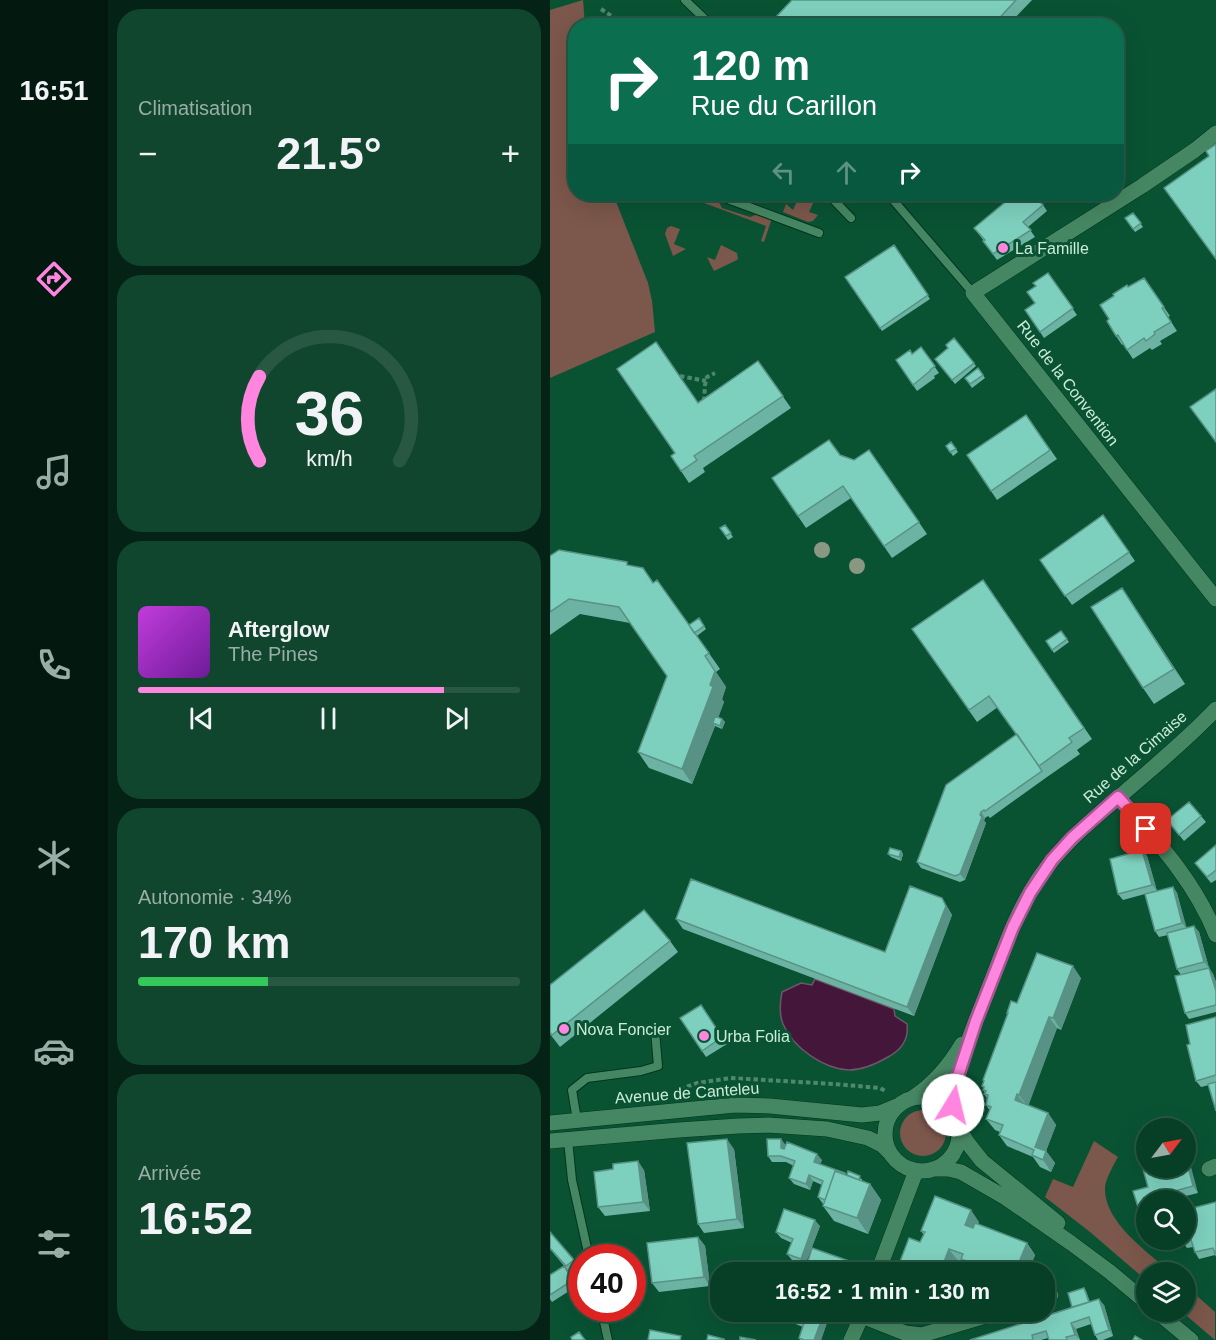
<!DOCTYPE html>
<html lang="fr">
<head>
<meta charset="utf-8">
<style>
	body { margin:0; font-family:Arial,sans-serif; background:#10452e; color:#f1f3f6; height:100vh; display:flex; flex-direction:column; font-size:22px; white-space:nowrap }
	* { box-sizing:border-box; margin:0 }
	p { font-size:20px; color:#98aea7 }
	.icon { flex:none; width:33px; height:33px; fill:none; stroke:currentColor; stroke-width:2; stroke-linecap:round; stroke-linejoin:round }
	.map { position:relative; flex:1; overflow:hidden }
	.drawer { display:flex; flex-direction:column; gap:9px; padding:9px; background:#042215; width:442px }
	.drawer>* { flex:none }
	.hud { position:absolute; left:18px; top:18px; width:556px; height:183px; border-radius:24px; box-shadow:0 6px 24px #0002,0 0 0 2px #285743; background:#0b6e4f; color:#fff; overflow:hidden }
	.needle { width:39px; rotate:58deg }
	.buttons { position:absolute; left:586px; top:1118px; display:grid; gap:12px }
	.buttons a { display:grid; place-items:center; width:60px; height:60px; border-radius:50%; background:#073e26; box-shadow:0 6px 24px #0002,0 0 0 2px #285743; font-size:30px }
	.speed { position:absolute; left:18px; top:1244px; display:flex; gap:12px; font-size:30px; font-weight:700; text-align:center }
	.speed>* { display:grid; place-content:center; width:78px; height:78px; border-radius:50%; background:#073e26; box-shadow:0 6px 24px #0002,0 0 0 2px #285743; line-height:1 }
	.speed .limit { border:9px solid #d22; background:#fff; color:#111 }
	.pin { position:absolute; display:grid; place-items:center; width:51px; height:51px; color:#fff; margin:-26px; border-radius:12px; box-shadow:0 3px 9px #0006 }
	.me { position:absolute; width:66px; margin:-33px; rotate:9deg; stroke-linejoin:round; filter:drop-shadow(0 0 4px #0008) }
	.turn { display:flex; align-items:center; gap:21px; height:126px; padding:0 24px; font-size:27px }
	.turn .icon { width:78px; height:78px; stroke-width:2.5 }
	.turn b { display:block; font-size:42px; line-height:51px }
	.lanes { display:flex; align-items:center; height:57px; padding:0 24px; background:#0003; justify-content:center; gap:30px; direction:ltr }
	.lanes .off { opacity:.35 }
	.big { font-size:45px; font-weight:600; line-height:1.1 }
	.drawer .widget { flex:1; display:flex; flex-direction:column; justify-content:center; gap:9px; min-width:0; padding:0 21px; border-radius:24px; background:#10452e }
	.drawer .dial { align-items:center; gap:0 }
	.dial svg { height:156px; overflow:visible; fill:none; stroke:#285743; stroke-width:7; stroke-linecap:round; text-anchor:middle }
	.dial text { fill:#f1f3f6; stroke:none }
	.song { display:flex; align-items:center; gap:18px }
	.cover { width:72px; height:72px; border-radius:9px; background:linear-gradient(135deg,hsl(290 70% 55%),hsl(280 70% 35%)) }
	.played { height:6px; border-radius:3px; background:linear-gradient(90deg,#ff85df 80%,#285743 80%) }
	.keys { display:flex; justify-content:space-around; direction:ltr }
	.heat { display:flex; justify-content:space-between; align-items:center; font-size:33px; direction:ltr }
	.charge { height:9px; border-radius:4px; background:linear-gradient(90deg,#34c759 34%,#285743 0) }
	.trip { position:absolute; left:160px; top:1262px; width:345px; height:60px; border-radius:24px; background:#073e26; box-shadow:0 6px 24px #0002,0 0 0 2px #285743; font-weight:600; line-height:60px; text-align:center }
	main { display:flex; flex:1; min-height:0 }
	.dock { display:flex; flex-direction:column; width:108px; justify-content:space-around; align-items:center; background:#03190f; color:#98aea7 }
	.dock .icon { width:42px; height:42px }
	.dock .selected { color:#ff85df }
	.dock b { font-size:27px; color:#f1f3f6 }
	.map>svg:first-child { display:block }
	.green { fill:#7c574b }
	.water { fill:#441639; stroke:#6d5669; stroke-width:1.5 }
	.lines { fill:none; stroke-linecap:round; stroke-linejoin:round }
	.lane-casing { stroke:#00351e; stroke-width:10 }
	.street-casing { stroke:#00351e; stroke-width:16 }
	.secondary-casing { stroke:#00351e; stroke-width:16 }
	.path { stroke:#4e896e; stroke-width:4; stroke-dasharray:4.5 3; stroke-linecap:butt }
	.lane { stroke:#468763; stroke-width:8 }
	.street { stroke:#468763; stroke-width:15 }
	.secondary { stroke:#468763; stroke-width:15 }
	.tree { fill:#8a9782 }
	.wall { fill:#6cb3a3 }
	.shaded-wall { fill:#589285 }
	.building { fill:#7ed0be; stroke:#589285; stroke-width:1.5 }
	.route-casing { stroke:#a65691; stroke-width:15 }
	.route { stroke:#ff85df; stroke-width:10 }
	.poi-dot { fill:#ff85df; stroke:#095333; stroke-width:2 }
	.labels { text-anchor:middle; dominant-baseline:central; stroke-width:6; stroke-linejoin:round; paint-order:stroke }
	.poi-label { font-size:16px; fill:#ccecd8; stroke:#095333; text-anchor:start }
	.street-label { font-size:16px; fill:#ccecd8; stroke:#095333 }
</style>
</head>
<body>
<main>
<nav class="dock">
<b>16:51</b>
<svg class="icon selected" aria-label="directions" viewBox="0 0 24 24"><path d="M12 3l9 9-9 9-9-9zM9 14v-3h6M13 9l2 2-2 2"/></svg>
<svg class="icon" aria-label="music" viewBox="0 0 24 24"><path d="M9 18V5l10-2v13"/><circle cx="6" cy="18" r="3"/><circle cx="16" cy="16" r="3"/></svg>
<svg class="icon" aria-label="phone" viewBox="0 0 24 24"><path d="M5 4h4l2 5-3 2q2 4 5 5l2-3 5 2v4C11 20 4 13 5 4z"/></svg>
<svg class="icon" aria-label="climate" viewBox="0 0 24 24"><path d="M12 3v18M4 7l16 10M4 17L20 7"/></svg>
<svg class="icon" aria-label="car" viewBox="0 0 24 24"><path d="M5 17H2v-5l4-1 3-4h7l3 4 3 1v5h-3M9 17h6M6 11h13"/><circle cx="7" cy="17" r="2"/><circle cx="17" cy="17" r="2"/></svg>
<svg class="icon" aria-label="filters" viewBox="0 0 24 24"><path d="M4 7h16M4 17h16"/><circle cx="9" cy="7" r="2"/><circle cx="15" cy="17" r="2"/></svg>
</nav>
<section class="drawer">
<div class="widget"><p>Climatisation</p>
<div class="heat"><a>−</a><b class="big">21.5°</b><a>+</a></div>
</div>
<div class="widget dial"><svg viewBox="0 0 100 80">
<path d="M14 69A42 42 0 1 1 86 69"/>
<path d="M14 69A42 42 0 0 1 14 26" stroke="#ff85df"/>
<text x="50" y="56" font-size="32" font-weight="700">36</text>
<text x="50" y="72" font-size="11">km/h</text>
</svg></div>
<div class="widget">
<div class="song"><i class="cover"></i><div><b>Afterglow</b><p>The Pines</p></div></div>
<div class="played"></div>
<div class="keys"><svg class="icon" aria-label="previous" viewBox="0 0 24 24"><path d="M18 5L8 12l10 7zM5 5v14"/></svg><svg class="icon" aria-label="pause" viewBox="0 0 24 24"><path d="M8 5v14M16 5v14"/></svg><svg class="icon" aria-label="next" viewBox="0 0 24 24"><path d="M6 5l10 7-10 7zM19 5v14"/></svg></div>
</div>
<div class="widget"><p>Autonomie · 34%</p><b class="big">170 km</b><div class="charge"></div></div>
<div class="widget"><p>Arrivée</p><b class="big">16:52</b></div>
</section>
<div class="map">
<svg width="666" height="1340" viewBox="0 0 666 1340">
	<rect width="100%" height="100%" fill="#095333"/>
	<!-- green -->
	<path class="green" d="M33,0L35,25L26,26L25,48L17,52L25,72L26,194H63L98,283L102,301L105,332L0,378V10Z
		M130,194H157L166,197L172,208L200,217L211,213L222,218L214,242L211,241L216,226Z
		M250,194L265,199L259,212L268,215L263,221L258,222L233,212L236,204L243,210Z
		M121,226L130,229L124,244L136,249L123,256L115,234L117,228Z
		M171,245L187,253L188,259L185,261L164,271L157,257L165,260Z
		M350 1133a23 23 0 1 1 46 0a23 23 0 1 1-46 0Z
		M544,1141L568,1157C564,1164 555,1180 555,1188C554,1222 597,1251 620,1272H597V1281L540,1232L495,1197L503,1179L523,1187Z
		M636,1286L665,1312V1340L631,1311H636Z"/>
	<!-- water -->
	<path class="water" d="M265,979L344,1009L345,1016L357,1024C359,1039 351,1050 338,1057C326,1064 313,1070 299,1070C274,1069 243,1048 233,1024C229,1014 230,1002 232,992L251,983L262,985Z"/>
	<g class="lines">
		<defs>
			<path id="lane" d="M135,0L162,26
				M164,194L269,233
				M278,194L301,218
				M338,194L423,293
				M27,1120L22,1090L37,1078L91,1071L108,1066L105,1031
				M18,1140L22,1180L39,1257
				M51,1308L58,1340"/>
			<path id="street" d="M666,133L645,150L592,186L423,293L666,599
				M568,797C606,840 645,881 666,935
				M659,1169L666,1166
				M328,1272L366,1171
				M495,1297L501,1295
				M312,1316L355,1333L372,1335L452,1311
				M301,1340L314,1311"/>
			<path id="secondary" d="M335 1134a37 37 0 1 1 74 0a37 37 0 1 1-74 0Z
				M362,1098C384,1084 399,1066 412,1044
				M404,1113C402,1079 421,1032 434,1000C451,958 465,912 491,875C512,845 540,821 568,798C601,769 636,741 666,709
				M0,1123L185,1105L220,1106L312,1115L330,1113L347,1106
				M409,1128L417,1142L432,1161L508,1223
				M0,1141L129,1130L188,1126L218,1125L277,1129L318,1138L332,1145L341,1154
				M384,1169H398L411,1172L456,1198L521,1243L560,1272L597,1303
				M606,1311L641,1340"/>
		</defs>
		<!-- lane casing -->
		<use href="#lane" class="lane-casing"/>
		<!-- street casing -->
		<use href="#street" class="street-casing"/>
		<!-- secondary casing -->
		<use href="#secondary" class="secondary-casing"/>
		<!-- path -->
		<path class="path" d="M51,9L77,26
			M130,376L156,381
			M154,401L155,385L157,377L165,373
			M123,1092L147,1083L181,1078L284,1084L330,1088L337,1092"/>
		<!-- lane -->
		<use href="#lane" class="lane"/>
		<!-- street -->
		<use href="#street" class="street"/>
		<!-- secondary -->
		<use href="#secondary" class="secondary"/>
	</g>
	<!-- trees -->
	<g class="tree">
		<circle cx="272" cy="550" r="8"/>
		<circle cx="307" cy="566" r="8"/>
	</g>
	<!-- wall -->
	<path class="wall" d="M242,0H482L457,26H233L226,17Z
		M191,194H210L207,200Z
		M493,205L497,211L478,227L485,237L447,260L433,241H434L424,228Z
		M583,213L593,227L585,232L575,218Z
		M344,245L380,299L332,331L295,277Z
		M498,273L527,315L494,338L475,310L485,303L486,286Z
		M594,278L620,316L618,317L627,331L610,341L612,344L602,350L600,348L583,359L573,344L572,345L566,336L559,319L578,287Z
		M404,338L426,366L405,384L385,359L398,348Z
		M371,347L389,373L384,376L385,378L367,391L346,360L362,354Z
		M208,361L241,408L153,468L155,472L139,483L121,456L125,453L148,402Z
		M428,368L435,378L422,388L415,378Z
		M476,415L507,459L447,500L417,455Z
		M401,442L408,452L403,456L396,446Z
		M319,450L377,534L342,558L301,498L256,528L222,478L290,456L304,460Z
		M553,515L585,561L522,605L490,560Z
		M175,525L183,537L178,540L170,528Z
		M0,556L80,566L104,583L140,627L149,618L156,629L147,636L170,669L166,672L176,687L172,699L174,702L168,717L172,719L175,722L172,729L165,726L142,784L99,768L88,752L117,676L80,623L30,614L0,635Z
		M433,580L542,739L527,750L530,754L497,777L494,773L497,777L440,818L438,816L435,818L434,821L436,823L415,880L410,882L371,868L367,862L467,734L448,707L427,722L362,629Z
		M572,588L635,684L604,704L593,688Z
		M511,631L519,642L504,653L496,641Z
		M651,816L656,822L634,841L617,820Z
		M666,845V880L661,883L645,863Z
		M592,850L597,856L607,891L623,887L627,893L636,928L644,926L649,932L659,968L663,974L666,982V1012L639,1019L635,1013L631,975L627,969L618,935L609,937L605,931L595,894L573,900L568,894Z
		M351,851L353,854L351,861L341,857L338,854Z
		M392,898L402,915L364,1016L133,929L126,919L335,952Z
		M120,941L128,952L10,1047L0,1034V985Z
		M531,978L511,1030L507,1028L478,1105L498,1113L506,1125L496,1151L505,1163L501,1172L490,1167L483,1157L457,1146L449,1135L450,1132L445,1130L436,1119L440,1111L436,1105L437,1098L434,1094L435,1093L433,1090L434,1089L432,1086L434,1082L433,1080L458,1014L457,1013L467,1003Z
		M151,1005L177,1044L156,1057L130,1018Z
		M666,1017V1111L659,1085L651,1087L646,1081L640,1044Z
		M231,1139L235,1145L272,1160L270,1164L295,1173L296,1175L312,1179V1181L320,1184L331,1200L318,1234L284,1221L273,1206V1204L268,1197L272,1185L263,1181L260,1190L244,1184L239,1178L244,1166L236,1162H222L218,1156Z
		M184,1149L194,1228L154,1233L148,1224Z
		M636,1167L648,1193L620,1200H597V1212L592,1213L588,1207L598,1187Z
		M63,1169L94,1170L100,1211L55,1216L48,1207Z
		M666,1202L665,1255L649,1259L645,1252L643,1247L637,1248L633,1242L638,1205L640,1209Z
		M429,1222L428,1224L477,1243L485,1255L478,1272H423L419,1271L414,1263L370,1242L374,1235L371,1231Z
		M270,1226L255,1265L242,1260L237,1254L242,1243L231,1238L226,1232Z
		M0,1232L28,1266L20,1273L0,1249Z
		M148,1237L155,1246L160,1286L109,1292L102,1283Z
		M258,1261L306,1269L270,1270L262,1268Z
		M14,1266L27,1286L2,1302L0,1299V1275Z
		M82,1278L89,1280L91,1292L84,1293L82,1291Z
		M534,1288L536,1291L540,1302L554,1305L563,1336L553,1340H548L545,1335L541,1324L526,1329L530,1340H499L498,1338L491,1340H420L522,1307Z
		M241,1311H281L271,1340H250L249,1338L253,1327L243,1323L238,1316Z"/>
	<!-- shaded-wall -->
	<path class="shaded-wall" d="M202,194H210L207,200Z
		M572,588L582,603L635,684L624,669Z
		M165,671L176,687L172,699L174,702L166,724L163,723L165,726L142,784L132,769L160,685Z
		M172,719L175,722L172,729L170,726Z
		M431,812L435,818L434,821L436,823L415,880L410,874Z
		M592,850L597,856L607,891L602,885Z
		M351,851L353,854L351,861L349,857Z
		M623,887L627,893L637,929L632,923Z
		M392,898L402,915L364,1016L357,1007Z
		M644,926L649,932L659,968L654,962Z
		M523,966L531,978L511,1030L503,1018Z
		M659,968L663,974L666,982V991Z
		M499,1017L507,1028L478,1107L469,1095Z
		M467,1094L476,1106L465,1100Z
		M498,1113L506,1125L496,1151L505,1163L501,1172L485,1147Z
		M177,1139L184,1149L194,1228L187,1219Z
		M231,1139L236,1146V1154L231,1148Z
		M636,1148L648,1193L643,1186L636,1158Z
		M267,1154L272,1160L268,1168L264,1162Z
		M88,1161L94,1170L100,1211L93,1202Z
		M259,1175L263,1181L260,1190L256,1184Z
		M320,1184L331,1200L318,1234L307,1218Z
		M421,1210L429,1222L423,1237L415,1225Z
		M265,1220L270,1226L255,1265L251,1259Z
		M148,1237L155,1246L160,1286L154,1277Z
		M477,1243L485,1255L478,1272H465Z
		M399,1249L408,1261L403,1272H390Z
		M302,1262L306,1269L305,1272H298Z
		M87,1277L89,1280L91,1292L89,1289Z
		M549,1299L554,1305L563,1336L559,1330Z
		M275,1311H281L271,1340H264Z
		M521,1323L526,1329L530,1340L525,1335Z"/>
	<!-- building -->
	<path class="building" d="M242,0H466L442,26H236L226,17Z
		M666,144V259L614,188L659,156L656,151Z
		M465,194H482L493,205L473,222L481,230L443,254L433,241L435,240L424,228Z
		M583,213L591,223L583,229L575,218Z
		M344,245L378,295L330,328L295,277Z
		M498,273L523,308L490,332L475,310L485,303L477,292L486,286L483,283Z
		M594,278L614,307L612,308L621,322L604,332L605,334L596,341L594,338L577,350L568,335L566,336L557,321L559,319L550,305L564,296L563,294L577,285L578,287Z
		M404,338L424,363L402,380L385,359L398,348L396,345Z
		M106,342L148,403L208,361L233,396L144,456L147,460L131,471L121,456L125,453L67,369Z
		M371,347L385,366L380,370V371L363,385L346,360L360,350L362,354Z
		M428,368L433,375L420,384L415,378Z
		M666,389V442L640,407Z
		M476,415L500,450L441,491L417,455Z
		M279,440L290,455L304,460L319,450L369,522L334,546L293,486L248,516L222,478Z
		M401,442L406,449L400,452L396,446Z
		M553,515L579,552L515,596L490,560Z
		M175,525L181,533L176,536L170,528Z
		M9,550L77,562V565L93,568L103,583L107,580L159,653L155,656L165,671L160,685L163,687L132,769L88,752L117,676L69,607L19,599L0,612V556Z
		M433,580L534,728L519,738L522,742L489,766L439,696L419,710L362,629Z
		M572,588L624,669L593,688L541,607Z
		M149,618L154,626L144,633L139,625Z
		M511,631L517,639L502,650L496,641Z
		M165,716L172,719L170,726L163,723Z
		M467,734L492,771L435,811L434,810L431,812L430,815L432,817L410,874L405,876L367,862L396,785Z
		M639,802L651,816L629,835L617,820Z
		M666,845V870L657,877L645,863Z
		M340,848L351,851L349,857L338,854Z
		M592,850L602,885L568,894L560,859Z
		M141,879L335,952L360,886L392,898L396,906L357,1007L126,919Z
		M623,887L632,923L605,931L595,894Z
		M94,910L120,941L2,1035L0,1032V985Z
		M644,926L654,962L627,969L617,933Z
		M487,953L523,966L503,1018L499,1017L469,1095L467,1094L465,1100L498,1113L485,1147L496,1151L493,1160L482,1155L484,1150L449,1135L453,1125L436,1119L441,1107L436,1105L438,1095L434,1094L436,1091L433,1090L434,1087L432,1086L434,1081L433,1080L458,1013H457L461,1001L467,1003Z
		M659,968L666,991V1005L635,1013L625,976Z
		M151,1005L172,1037L152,1051L130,1018Z
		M666,1017V1075L646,1081L637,1045L640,1044L636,1025Z
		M666,1082V1111L658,1084Z
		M177,1139L187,1219L148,1224L137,1143Z
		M217,1139H231V1148L234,1149L237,1142L267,1154L264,1162L295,1173L294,1174L285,1171L275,1200L268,1197L273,1181L259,1175L256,1184L239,1178L245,1161L231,1156H218Z
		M636,1158L643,1186L614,1194L616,1199L597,1200V1204L588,1207L583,1191L598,1187L593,1169L602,1167H636Z
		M88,1161L93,1202L48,1207L44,1172L63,1169V1164Z
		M285,1171L320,1184L307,1218L273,1206Z
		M298,1171L310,1176L309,1180L297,1175Z
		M385,1196L421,1210L415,1225L423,1228L425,1223L477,1243L465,1272H445L411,1259L413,1254L399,1249L390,1272H346L359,1238L370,1242L375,1232L371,1231Z
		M666,1202V1256L663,1248L645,1252L641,1240L633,1242L632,1239H636V1205H638L639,1209Z
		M234,1209L265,1220L251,1259L237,1254L243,1239L226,1232Z
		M0,1232L24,1260L16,1266L0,1248Z
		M148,1237L154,1277L102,1283L97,1243Z
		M262,1248L302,1262L298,1272H269L271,1266L258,1261Z
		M14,1266L23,1280L0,1295V1275Z
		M87,1277L89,1289L82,1290V1278Z
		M534,1288L539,1302L522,1307L518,1293Z
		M549,1299L559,1330L545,1335L539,1317L521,1323L525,1335L516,1337L517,1340H499L496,1331L482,1335L483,1340H420Z
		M241,1311H275L264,1340H254L249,1338L254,1323L238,1316Z
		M100,1330L131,1336L130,1340H98Z
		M29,1332L35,1340H22L21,1337Z
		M158,1335L174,1339V1340H157Z
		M585,1336L592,1340H583Z
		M190,1337L206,1340H190Z"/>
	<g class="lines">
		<defs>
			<path id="route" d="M403,1105L405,1085L426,1021L463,927L480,893L502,860L522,838L568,797L596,829"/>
		</defs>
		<!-- route casing -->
		<use href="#route" class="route-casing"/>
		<!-- route -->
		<use href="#route" class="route"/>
	</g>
	<!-- markers -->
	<g class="poi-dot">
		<circle cx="453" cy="248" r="6"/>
		<circle cx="14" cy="1029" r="6"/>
		<circle cx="154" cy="1036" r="6"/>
	</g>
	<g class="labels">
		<!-- poi labels -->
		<g class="poi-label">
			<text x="465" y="248">La Famille</text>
			<text x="26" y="1029">Nova Foncier</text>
			<text x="166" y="1036">Urba Folia</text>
		</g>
		<!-- street labels -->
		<g class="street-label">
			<text transform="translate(518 383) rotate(52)">Rue de la Convention</text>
			<text transform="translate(585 757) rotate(-41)">Rue de la Cimaise</text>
			<text transform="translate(137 1093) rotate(-4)">Avenue de Canteleu</text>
		</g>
	</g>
</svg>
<div class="buttons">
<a><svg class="needle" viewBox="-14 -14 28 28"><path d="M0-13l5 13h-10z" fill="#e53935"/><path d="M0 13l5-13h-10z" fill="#98aea7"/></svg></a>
<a><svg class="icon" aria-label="search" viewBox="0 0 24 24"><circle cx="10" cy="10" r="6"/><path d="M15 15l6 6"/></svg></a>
<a><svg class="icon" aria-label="layers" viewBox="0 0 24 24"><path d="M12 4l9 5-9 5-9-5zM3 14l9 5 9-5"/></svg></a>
</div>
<div class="speed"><div class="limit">40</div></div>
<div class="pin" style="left:596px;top:829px;background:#d93025"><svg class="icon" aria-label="arrive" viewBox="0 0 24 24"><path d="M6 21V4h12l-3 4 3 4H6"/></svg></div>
<svg class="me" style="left:403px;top:1105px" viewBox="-20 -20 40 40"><circle r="19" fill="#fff"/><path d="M0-13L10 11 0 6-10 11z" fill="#ff85df"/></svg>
<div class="trip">16:52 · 1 min · 130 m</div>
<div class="hud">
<div class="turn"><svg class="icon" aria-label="right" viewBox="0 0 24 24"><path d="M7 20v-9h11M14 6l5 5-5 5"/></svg><div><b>120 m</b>Rue du Carillon</div></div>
<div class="lanes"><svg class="icon off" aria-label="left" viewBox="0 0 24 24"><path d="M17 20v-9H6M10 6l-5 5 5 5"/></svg><svg class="icon off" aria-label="ahead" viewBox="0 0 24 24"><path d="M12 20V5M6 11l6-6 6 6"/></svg><svg class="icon" aria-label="right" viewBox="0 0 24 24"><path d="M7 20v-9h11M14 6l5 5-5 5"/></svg></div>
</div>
</div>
</main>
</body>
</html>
